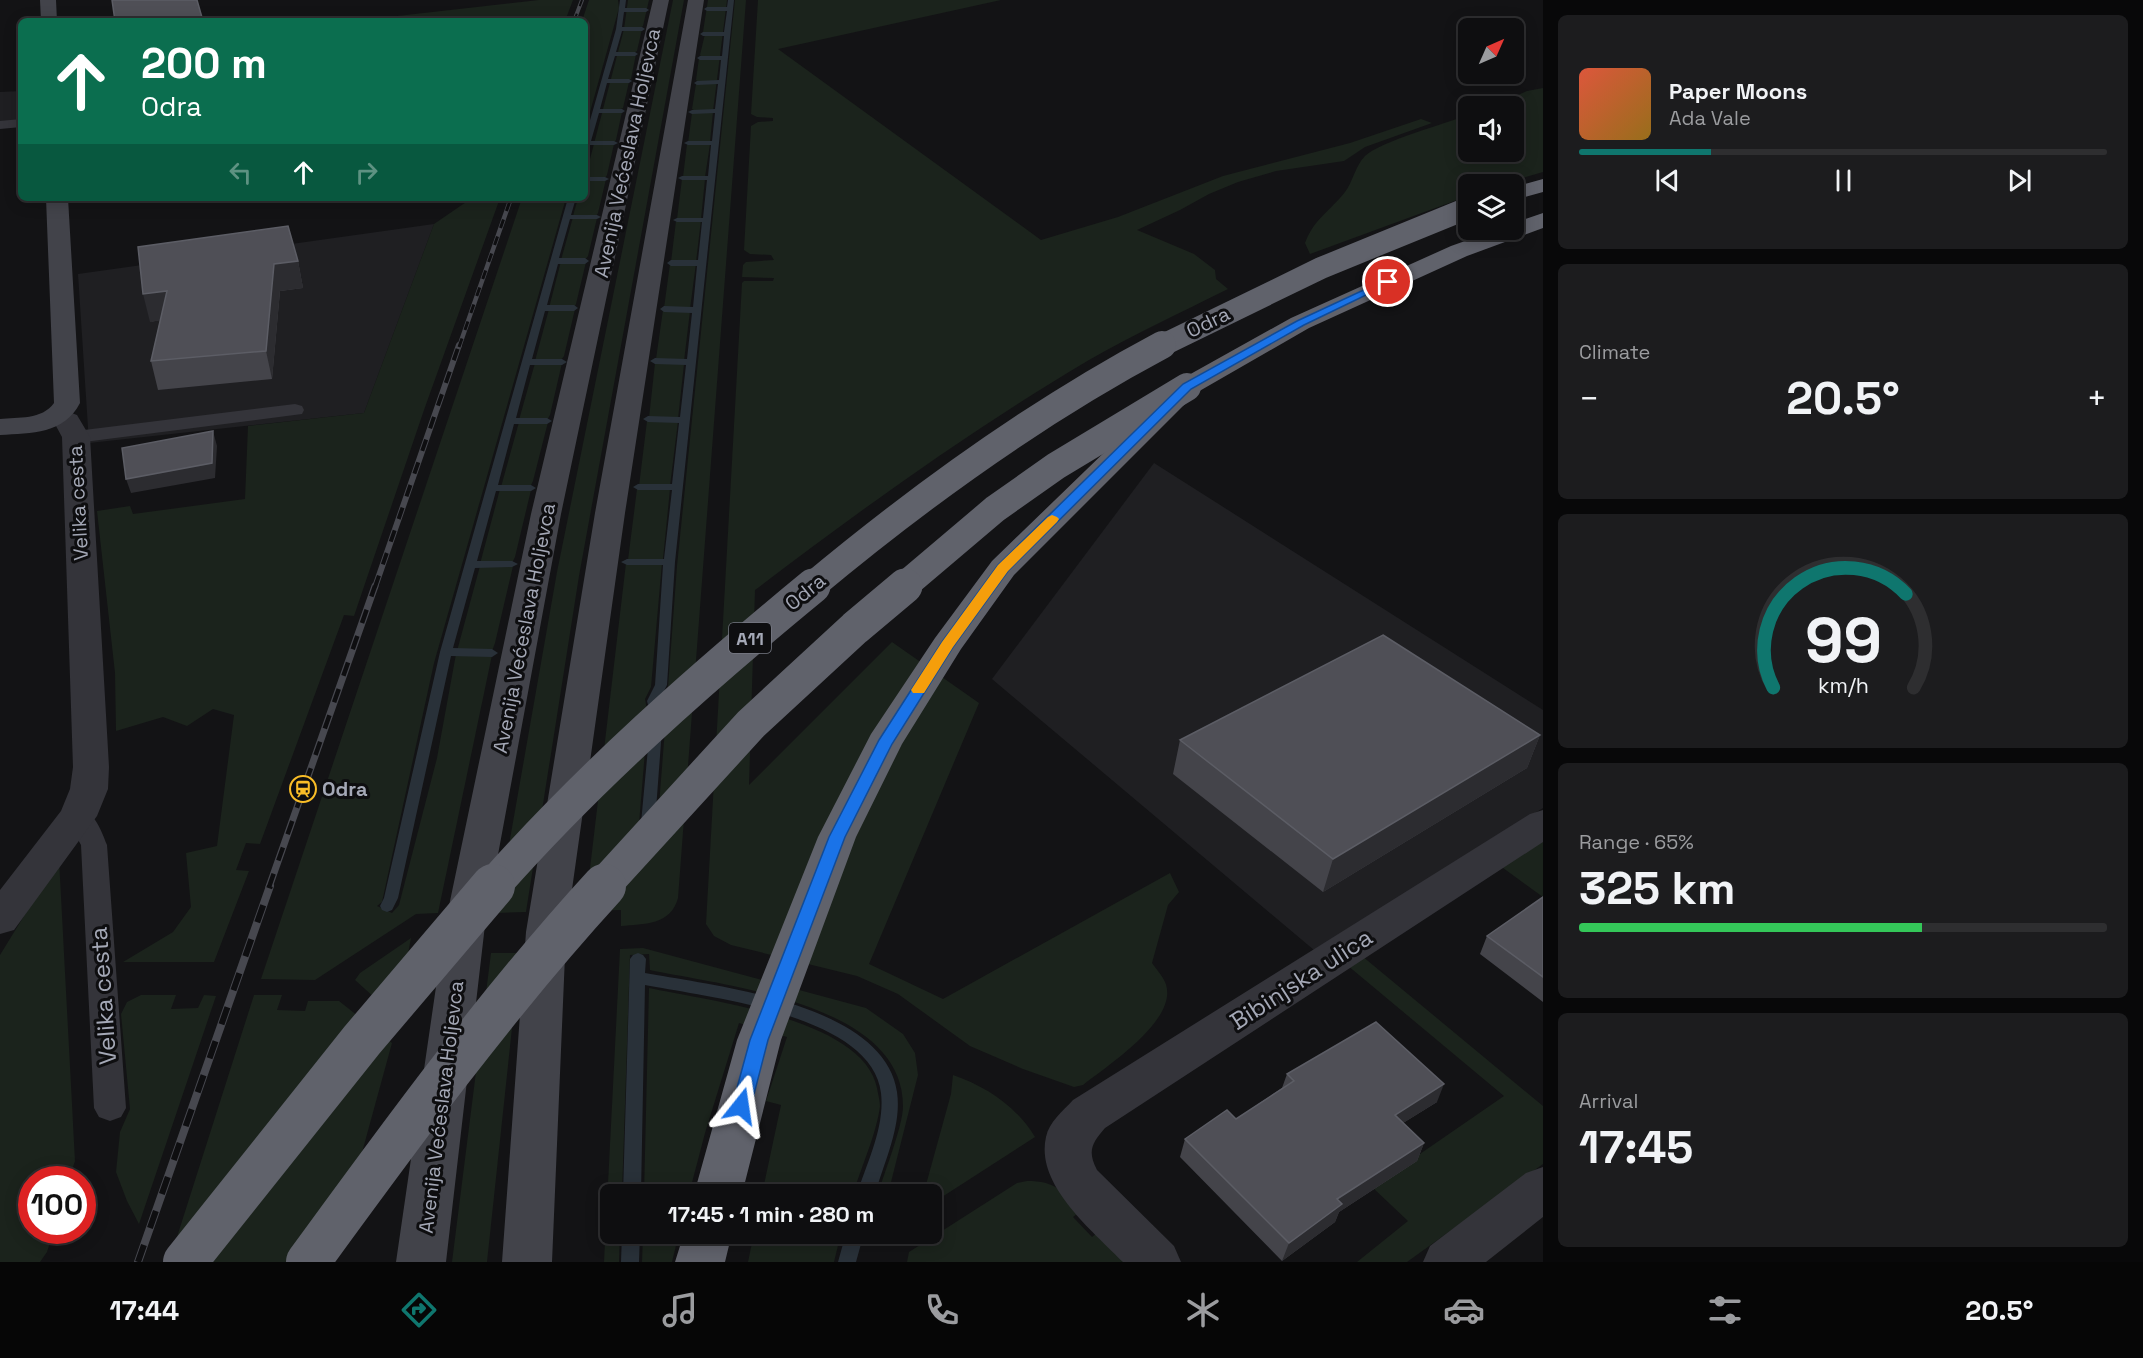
<!DOCTYPE html>
<html lang="en">
<head>
<meta charset="utf-8">
<style>
	body { margin:0; font-family:"Space Grotesk",sans-serif; background:#1c1c1e; color:#f1f3f6; height:100vh; display:flex; flex-direction:column; font-size:22px; white-space:nowrap }
	* { box-sizing:border-box; margin:0 }
	p { font-size:20px; color:#9b9c9f }
	.icon { flex:none; width:33px; height:33px; fill:none; stroke:currentColor; stroke-width:2; stroke-linecap:round; stroke-linejoin:round }
	.map { position:relative; flex:1; overflow:hidden }
	.details { display:flex; flex-direction:column; gap:15px; padding:15px; background:#080809; width:600px }
	.details>* { flex:none }
	.top-card { position:absolute; left:18px; top:18px; width:570px; height:183px; border-radius:9px; box-shadow:0 3px 15px #0003,0 0 0 2px #2e2e30; background:#0b6e4f; color:#fff; overflow:hidden }
	.needle { width:39px; rotate:45deg }
	.controls { position:absolute; left:1458px; top:18px; display:grid; gap:12px }
	.controls a { display:grid; place-items:center; width:66px; height:66px; border-radius:9px; background:#0e0e10; box-shadow:0 3px 15px #0003,0 0 0 2px #2e2e30; font-size:30px }
	.speed { position:absolute; left:18px; top:1166px; display:flex; gap:12px; font-size:30px; font-weight:700; text-align:center }
	.speed>* { display:grid; place-content:center; width:78px; height:78px; border-radius:50%; background:#0e0e10; box-shadow:0 3px 15px #0003,0 0 0 2px #2e2e30; line-height:1 }
	.speed .limit { border:9px solid #d22; background:#fff; color:#111 }
	.pin { position:absolute; display:grid; place-items:center; width:51px; height:51px; color:#fff; margin:-26px; border:3px solid #fff; border-radius:50%; box-shadow:0 2px 6px #0007 }
	.me { position:absolute; width:66px; margin:-33px; rotate:15deg; stroke-linejoin:round; filter:drop-shadow(0 0 4px #0008) }
	.turn { display:flex; align-items:center; gap:21px; height:126px; padding:0 24px; font-size:27px }
	.turn .icon { width:78px; height:78px; stroke-width:2.5 }
	.turn b { display:block; font-size:42px; line-height:51px }
	.lanes { display:flex; align-items:center; height:57px; padding:0 24px; background:#0003; justify-content:center; gap:30px; direction:ltr }
	.lanes .off { opacity:.35 }
	.big { font-size:45px; font-weight:800; line-height:1.1 }
	.details .widget { flex:1; display:flex; flex-direction:column; justify-content:center; gap:9px; min-width:0; padding:0 21px; border-radius:9px; background:#1c1c1e }
	.details .dial { align-items:center; gap:0 }
	.dial svg { height:156px; overflow:visible; fill:none; stroke:#2e2e30; stroke-width:7; stroke-linecap:round; text-anchor:middle }
	.dial text { fill:#f1f3f6; stroke:none }
	.song { display:flex; align-items:center; gap:18px }
	.cover { width:72px; height:72px; border-radius:9px; background:linear-gradient(135deg,hsl(10 70% 55%),hsl(40 70% 35%)) }
	.played { height:6px; border-radius:3px; background:linear-gradient(90deg,#0f766e 25%,#2e2e30 25%) }
	.keys { display:flex; justify-content:space-around; direction:ltr }
	.heat { display:flex; justify-content:space-between; align-items:center; font-size:33px; direction:ltr }
	.charge { height:9px; border-radius:4px; background:linear-gradient(90deg,#34c759 65%,#2e2e30 0) }
	.trip { position:absolute; left:600px; top:1184px; width:342px; height:60px; border-radius:9px; background:#0e0e10; box-shadow:0 3px 15px #0003,0 0 0 2px #2e2e30; font-weight:800; line-height:60px; text-align:center }
	.dock { display:flex; height:96px; justify-content:space-around; align-items:center; background:#060606; color:#9b9c9f }
	.dock .icon { width:42px; height:42px }
	.dock .current { color:#0f766e }
	.dock b { font-size:27px; color:#f1f3f6 }
	main { display:flex; flex:1; min-height:0 }
	.map>svg:first-child { display:block }
	.built { fill:#1f1f22 }
	.green { fill:#1b231c }
	.lines { fill:none; stroke-linecap:round; stroke-linejoin:round }
	.stream { fill:#293139; fill-rule:evenodd }
	.service { fill:#34343a; fill-rule:evenodd }
	.minor { fill:#34343a; fill-rule:evenodd }
	.secondary { fill:#42434a; fill-rule:evenodd }
	.motorway { fill:#60626b; fill-rule:evenodd }
	.rail-far4-casing { stroke:#47484f; stroke-width:4 }
	.rail-far3-casing { stroke:#47484f; stroke-width:4.5 }
	.rail-far2-casing { stroke:#47484f; stroke-width:6 }
	.rail-far1-casing { stroke:#47484f; stroke-width:7 }
	.rail-casing { stroke:#47484f; stroke-width:8 }
	.rail-far4 { stroke:#0e0e10; stroke-width:2; stroke-dasharray:8; stroke-linecap:butt }
	.rail-far3 { stroke:#0e0e10; stroke-width:3; stroke-dasharray:9; stroke-linecap:butt }
	.rail-far2 { stroke:#0e0e10; stroke-width:4; stroke-dasharray:12; stroke-linecap:butt }
	.rail-far1 { stroke:#0e0e10; stroke-width:4.5; stroke-dasharray:14; stroke-linecap:butt }
	.rail { stroke:#0e0e10; stroke-width:6; stroke-dasharray:18; stroke-linecap:butt }
	.motorway-bridge-far3 { stroke:#60626b; stroke-width:22 }
	.motorway-bridge-far2 { stroke:#60626b; stroke-width:28 }
	.motorway-bridge-far1 { stroke:#60626b; stroke-width:35 }
	.motorway-bridge { stroke:#60626b; stroke-width:44 }
	.wall { fill:#44444a }
	.shaded-wall { fill:#2c2c30 }
	.building { fill:#4f4f56; stroke:#5c5d65; stroke-width:1.5 }
	.route { fill:#1a73e8; stroke:#114b97; stroke-width:1.5 }
	.slow { fill:#f59e0b }
	.labels { text-anchor:middle; dominant-baseline:central; stroke-width:6; stroke-linejoin:round; paint-order:stroke }
	.shield { fill:#0e0e10; stroke:#777a84; stroke-width:1.5 }
	.shield-label { font-size:18px; font-weight:bold; fill:#a4a8b6 }
	.street-label { font-size:20px; fill:#a4a8b6; stroke:#0e0e10 }
	.poi-label { font-size:20px; font-weight:bold; fill:#a4a8b6; stroke:#0e0e10; text-anchor:start }
	.near-street-label { font-size:24px; fill:#a4a8b6; stroke:#0e0e10 }
</style>
</head>
<body>
<main>
<div class="map">
<svg width="1543" height="1262" viewBox="0 0 1543 1262">
	<rect width="100%" height="100%" fill="#131315"/>
	<!-- built -->
	<path class="built" d="M21,91V119L0,123V92Z
		M434,224L364,413L89,443L78,274Z
		M1154,463L1543,710V808L1314,950L992,679Z"/>
	<!-- green -->
	<path class="green" d="M539,0H573L565,21H353Z
		M589,0H618L619,8L585,130V21H582Z
		M628,0H649L643,26L639,29H642L637,51L632,54H636L631,79L625,81L629,82L623,108L616,111L622,112L616,140L613,143L597,144H614L607,175L605,178H585L624,29Z
		M673,0H684L579,576L526,912L497,913L557,572Z
		M708,0H727L713,111H705L713,112L710,142L688,143L692,113L697,112L692,109L696,84L700,83L696,80L699,58H703L700,55L705,34L703,32Z
		M735,0H746L678,898C671,925 644,924 621,926V910L585,911L626,563H662L651,687L645,699L648,715L638,836L657,831L666,716L663,700L668,687L677,566Z
		M758,0H1001L778,49L1041,240L1118,217L1223,176L1350,143L1421,119L1432,123L1365,147L1344,161L1276,171L1238,182L1209,194L1180,210L1137,230L1194,254L1215,270L1216,279L1228,289C1182,312 1134,334 1089,360C972,429 863,508 755,590L749,785L892,642L979,703L869,964L943,999L1170,873L1179,892L1168,905L1152,963C1156,969 1162,975 1165,982C1181,1018 1107,1066 1083,1085L1074,1087L1023,1069L970,1046L898,994L857,976L731,945L714,936L706,924L742,283L744,281H773L774,278L742,277L743,265L746,262L774,260L771,255L750,254L744,250L751,126L758,122L773,121V118L757,117L751,114Z
		M1543,88V172L1502,184H1468V196L1310,254L1305,243C1314,219 1330,211 1345,192C1353,182 1355,166 1365,156C1381,141 1445,124 1468,115V152H1514V106H1493L1527,91Z
		M687,144H710L705,177H683Z
		M585,179H606L598,213L596,216H573L578,198H585Z
		M682,179H705L701,219H677Z
		M472,198H500L424,410L354,616L344,615L260,844L246,843L236,870L249,871L214,962H123L173,932L191,907L186,853L217,846L234,715L213,709L187,726L163,717L116,731L115,673L97,511L130,506L133,514L245,499L248,426L364,413L434,224Z
		M522,198H566L434,663L382,902L377,906L392,913L399,905L437,758L456,654L492,655L438,913L416,914L315,980L261,979Z
		M573,217L597,218L588,256L585,260H561Z
		M701,220L696,262H671L676,221Z
		M561,261L586,262L576,304L574,308H549Z
		M696,263L690,309L664,308L670,264Z
		M549,309H575L564,356L561,360L535,361Z
		M663,310L690,311L684,361H659L656,359Z
		M535,363H562L550,415L547,420H519Z
		M655,363L684,364L678,419L649,418Z
		M647,421H678L670,486H639Z
		M519,422H548L533,481L530,487H501Z
		M500,489L531,490L515,557L512,563L480,564Z
		M637,489H670L663,559L628,560Z
		M480,566H513L495,643L492,651H457Z
		M1543,840V897L1499,865Z
		M59,859L75,1161L69,1179H32V1230H54L47,1252L40,1262H0V955Z
		M411,938L396,1017L355,980L360,973Z
		M643,948L866,1008L903,1034L915,1053L918,1075L888,1194H878C884,1173 903,1126 903,1106C903,1003 725,986 650,970L649,954L630,955L622,1194H610V1233H620L619,1262H604L620,949Z
		M491,953H520L487,1262H452Z
		M1362,956L1543,1106V1164L1407,1262H1357L1408,1221L1372,1187L1504,1096L1347,965Z
		M649,988C708,1001 863,1018 877,1088C878,1094 880,1101 880,1106C877,1132 861,1168 853,1194H762L781,1105L766,1101L787,1037L739,1023L705,1133L689,1194H644Z
		M141,995H176L171,1009L198,1008L204,995L216,996L139,1224L127,1201L116,1172L120,1132L130,1109L121,1014L127,1002Z
		M254,995H282L277,1010L305,1011L308,1001H339L392,1043L332,1262H169Z
		M953,1075C987,1087 1016,1106 1035,1137L942,1197L924,1192L951,1094Z
		M1027,1181C1056,1181 1062,1191 1082,1210L1073,1217L1092,1237L1101,1230L1131,1262H907L909,1252L1017,1183Z
		M643,1233H679L672,1262H642Z
		M754,1233H841L834,1262H748Z"/>
	<g class="lines">
		<!-- stream -->
		<path class="stream" d="M620,0H626L625,8H646L649,10L646,12H624L622,27H642L645,29L642,31H622L616,52H635L638,54L635,56H615L608,79H629L632,81L629,83H607L600,109H622L625,111L622,113H599L591,141H614L618,143L614,145H590L589,151L585,153V138L616,29Z
			M728,0H734L675,562L667,685L659,701L663,716L655,823L653,826H643L641,823L651,716L647,701L655,685L663,565H627L621,562L627,559H664L672,490H638L633,487L638,484H672L679,423L648,422L643,419L648,416L680,417L686,365L655,364L650,361L655,358L687,359L692,313L664,312L660,309L664,306L693,307L697,266H671L667,263L671,260H698L702,222H677L673,220L677,218H703L707,180H682L678,178L682,176H708L711,145H688L684,143L688,141H712L715,113L692,114L688,112L692,110L715,109L718,84L697,85L694,83L697,81L719,80L721,60H700L697,58L700,56H722L724,36H703L700,34L703,32H724L727,11H707L704,9L707,7H727Z
			M585,177H605L609,179L605,181H585Z
			M568,198H576L571,215H597L601,217L597,219H570L559,258H585L589,261L585,264H558L547,305H574L578,308L574,311H545L532,359H562L567,362L562,365H530L516,418H547L552,421L547,424H514L498,485H531L536,488L531,491H496L477,561H512L518,564L512,567L475,568L453,648L492,649L498,653L492,657L451,656L398,898L392,910L387,912L382,910L380,906L384,898L440,652Z
			M638,953L643,955L646,959L645,973C715,986 884,1003 897,1092C902,1126 884,1162 875,1194H857C867,1162 885,1127 881,1093C872,1014 706,997 645,985L641,1194H623L630,959L633,955Z
			M622,1233H640L639,1262H621Z
			M846,1233H864L856,1262H838Z"/>
		<!-- service -->
		<path class="service" d="M21,119V127L0,129V121Z
			M295,404L302,406L304,410L302,414L76,443L69,441L67,437L69,433L76,431Z
			M78,807C95,812 101,830 107,845L126,1108L121,1117L110,1121L99,1117L94,1108L81,845L65,816L69,810Z"/>
		<!-- minor -->
		<path class="minor" d="M58,408L77,415L90,437L109,767L108,789L97,816L14,930L0,934V890L61,811L70,789L73,767L62,437L56,426L44,416L48,410Z
			M1543,810V842L1105,1128C1092,1143 1087,1151 1097,1170L1174,1246L1181,1262H1123C1093,1231 1035,1185 1046,1137C1049,1122 1063,1111 1073,1100L1530,814Z
			M1543,1167V1217L1486,1262H1423L1430,1246L1526,1173Z"/>
		<!-- secondary -->
		<path class="secondary" d="M40,0H56L57,21H41Z
			M653,0H669L561,514L485,925L446,1262H396L445,925L531,514Z
			M688,0H704L625,513L566,932L552,1262H502L526,932L595,513Z
			M46,198H68L80,403C64,434 32,433 0,435V419C18,417 42,420 54,403Z"/>
		<!-- motorway -->
		<path class="motorway" d="M1543,179V192L1514,200V187Z
			M1543,213V228L1467,256L1309,328L1196,393L1014,575L961,649L902,744L856,837L781,1040L742,1194H694L737,1040L818,837L871,734L935,638L992,561L1178,381L1291,318L1451,246L1496,230H1514V223Z
			M684,1233H732L725,1262H675Z"/>
		<defs>
			<path id="rail-far4" d="M574,21L582,0"/>
			<path id="rail-far3" d="M459,347L511,198"/>
			<path id="rail-far2" d="M375,587L459,345"/>
			<path id="rail-far1" d="M269,887L375,586"/>
			<path id="rail" d="M138,1262L270,886"/>
		</defs>
		<!-- rail-far4 casing -->
		<use href="#rail-far4" class="rail-far4-casing"/>
		<!-- rail-far3 casing -->
		<use href="#rail-far3" class="rail-far3-casing"/>
		<!-- rail-far2 casing -->
		<use href="#rail-far2" class="rail-far2-casing"/>
		<!-- rail-far1 casing -->
		<use href="#rail-far1" class="rail-far1-casing"/>
		<!-- rail casing -->
		<use href="#rail" class="rail-casing"/>
		<!-- rail-far4 -->
		<use href="#rail-far4" class="rail-far4"/>
		<!-- rail-far3 -->
		<use href="#rail-far3" class="rail-far3"/>
		<!-- rail-far2 -->
		<use href="#rail-far2" class="rail-far2"/>
		<!-- rail-far1 -->
		<use href="#rail-far1" class="rail-far1"/>
		<!-- rail -->
		<use href="#rail" class="rail"/>
		<!-- motorway-bridge-far3 -->
		<path class="motorway-bridge-far3" d="M1159,347L1321,268L1468,208"/>
		<!-- motorway-bridge-far2 -->
		<path class="motorway-bridge-far2" d="M811,587C920,496 1036,412 1162,345
			M903,587L995,509L1056,466L1187,387"/>
		<!-- motorway-bridge-far1 -->
		<path class="motorway-bridge-far1" d="M492,887C589,777 700,679 813,586
			M602,887L751,724L855,628L905,586"/>
		<!-- motorway-bridge -->
		<path class="motorway-bridge" d="M185,1262L362,1040L493,886
			M308,1262C402,1133 496,1004 604,886"/>
	</g>
	<!-- wall -->
	<path class="wall" d="M298,261L303,288L280,291L272,379L158,390L151,361L160,320L150,322Z
		M1540,735L1527,768L1323,892L1173,774L1180,740Z
		M1543,897V1002L1480,954L1487,936Z
		M1287,1074L1437,1102L1403,1123L1424,1143L1417,1161L1339,1212L1335,1222L1282,1261L1180,1157L1185,1139L1236,1119L1282,1088Z"/>
	<!-- shaded-wall -->
	<path class="shaded-wall" d="M298,261L303,288L280,291L272,379L266,351L274,264Z
		M167,291L174,318L150,322L143,294Z
		M213,431L217,446L215,478L131,493L126,479Z
		M1540,735L1527,768L1323,892L1333,859Z
		M1444,1084L1437,1102L1387,1133L1395,1115Z
		M1424,1143L1417,1161L1339,1212L1335,1222L1282,1261L1289,1243L1337,1199Z"/>
	<!-- building -->
	<path class="building" d="M112,0H197L203,21H115Z
		M288,226L298,261L274,264L266,351L151,361L167,291L143,294L138,247Z
		M213,431L212,463L126,479L122,448Z
		M1383,635L1540,735L1333,859L1180,740Z
		M1543,897V977L1487,936Z
		M1376,1022L1444,1084L1395,1115L1424,1143L1337,1199L1342,1204L1289,1243L1185,1139L1227,1110L1236,1119L1294,1081L1287,1074Z"/>
	<!-- route -->
	<path class="route" d="M1385,280L1393,282L1304,325L1191,389L1008,571L953,647L892,744L845,837L768,1040L751,1106L748,1112L741,1114L735,1112L732,1106L750,1040L829,837L879,740L942,642L998,565L1183,384L1297,321Z"/>
	<!-- slow -->
	<path class="slow" d="M1052,515L1057,517L1059,519L1057,522L1008,571L953,647L924,693H913L911,690L942,642L998,565L1048,517Z"/>
	<!-- icons -->
	<defs>
		<symbol id="station-ring" viewBox="-11 -11 22 22"><circle r="9.5" fill="#0e0e10" stroke="#f9bd27" stroke-width="1.5"/><path d="M-3-6H3Q5-6 5-4V2Q5 4 3 4L4.5 6H3L1.5 4h-3L-3 6H-4.5L-3 4Q-5 4-5 2V-4Q-5-6-3-6ZM-3.5-4v3h7v-3ZM-3.5 1v1.5H-2V1ZM2 1v1.5H3.5V1Z" fill="#f9bd27"/></symbol>
	</defs>
	<g fill-rule="evenodd">
		<use href="#station-ring" x="288" y="774" width="30" height="30"/>
	</g>
	<g class="labels">
		<!-- shield labels -->
		<rect class="shield" x="729" y="623" width="42" height="30" rx="4.5"/>
		<g class="shield-label">
			<text x="750" y="638">A11</text>
		</g>
		<!-- street labels -->
		<g class="street-label">
			<text transform="translate(627 153) rotate(-78)">Avenija Većeslava Holjevca</text>
			<text transform="translate(1208 322) rotate(-26)">Odra</text>
			<text transform="translate(78 503) rotate(-93)">Velika cesta</text>
			<text transform="translate(805 592) rotate(-39)">Odra</text>
			<text transform="translate(524 628) rotate(-79)">Avenija Većeslava Holjevca</text>
			<text transform="translate(441 1107) rotate(-83)">Avenija Većeslava Holjevca</text>
		</g>
		<!-- poi labels -->
		<g class="poi-label">
			<text x="322" y="789">Odra</text>
		</g>
		<!-- near-street labels -->
		<g class="near-street-label">
			<text transform="translate(1301 979) rotate(-33)">Bibinjska ulica</text>
			<text transform="translate(103 996) rotate(-94)">Velika cesta</text>
		</g>
	</g>
</svg>
<div class="controls">
<a><svg class="needle" viewBox="-14 -14 28 28"><path d="M0-13l5 13h-10z" fill="#e53935"/><path d="M0 13l5-13h-10z" fill="#9b9c9f"/></svg></a>
<a><svg class="icon" aria-label="sound" viewBox="0 0 24 24"><path d="M4 9h4l5-4v14l-5-4H4zM17 9q2 3 0 6"/></svg></a>
<a><svg class="icon" aria-label="layers" viewBox="0 0 24 24"><path d="M12 4l9 5-9 5-9-5zM3 14l9 5 9-5"/></svg></a>
</div>
<div class="speed"><div class="limit">100</div></div>
<div class="pin" style="left:1388px;top:282px;background:#d93025"><svg class="icon" aria-label="arrive" viewBox="0 0 24 24"><path d="M6 21V4h12l-3 4 3 4H6"/></svg></div>
<svg class="me" style="left:741px;top:1106px" viewBox="-20 -20 40 40"><path d="M0-17L14 15 0 8-14 15z" fill="#1a73e8" stroke="#fff" stroke-width="4"/></svg>
<div class="trip">17:45 · 1 min · 280 m</div>
<div class="top-card">
<div class="turn"><svg class="icon" aria-label="ahead" viewBox="0 0 24 24"><path d="M12 20V5M6 11l6-6 6 6"/></svg><div><b>200 m</b>Odra</div></div>
<div class="lanes"><svg class="icon off" aria-label="left" viewBox="0 0 24 24"><path d="M17 20v-9H6M10 6l-5 5 5 5"/></svg><svg class="icon" aria-label="ahead" viewBox="0 0 24 24"><path d="M12 20V5M6 11l6-6 6 6"/></svg><svg class="icon off" aria-label="right" viewBox="0 0 24 24"><path d="M7 20v-9h11M14 6l5 5-5 5"/></svg></div>
</div>
</div>
<section class="details">
<div class="widget">
<div class="song"><i class="cover"></i><div><b>Paper Moons</b><p>Ada Vale</p></div></div>
<div class="played"></div>
<div class="keys"><svg class="icon" aria-label="previous" viewBox="0 0 24 24"><path d="M18 5L8 12l10 7zM5 5v14"/></svg><svg class="icon" aria-label="pause" viewBox="0 0 24 24"><path d="M8 5v14M16 5v14"/></svg><svg class="icon" aria-label="next" viewBox="0 0 24 24"><path d="M6 5l10 7-10 7zM19 5v14"/></svg></div>
</div>
<div class="widget"><p>Climate</p>
<div class="heat"><a>−</a><b class="big">20.5°</b><a>+</a></div>
</div>
<div class="widget dial"><svg viewBox="0 0 100 80">
<path d="M14 69A42 42 0 1 1 86 69"/>
<path d="M14 69A42 42 0 0 1 82 21" stroke="#0f766e"/>
<text x="50" y="56" font-size="32" font-weight="700">99</text>
<text x="50" y="72" font-size="11">km/h</text>
</svg></div>
<div class="widget"><p>Range · 65%</p><b class="big">325 km</b><div class="charge"></div></div>
<div class="widget"><p>Arrival</p><b class="big">17:45</b></div>
</section>
</main>
<nav class="dock">
<b>17:44</b>
<svg class="icon current" aria-label="directions" viewBox="0 0 24 24"><path d="M12 3l9 9-9 9-9-9zM9 14v-3h6M13 9l2 2-2 2"/></svg>
<svg class="icon" aria-label="music" viewBox="0 0 24 24"><path d="M9 18V5l10-2v13"/><circle cx="6" cy="18" r="3"/><circle cx="16" cy="16" r="3"/></svg>
<svg class="icon" aria-label="phone" viewBox="0 0 24 24"><path d="M5 4h4l2 5-3 2q2 4 5 5l2-3 5 2v4C11 20 4 13 5 4z"/></svg>
<svg class="icon" aria-label="climate" viewBox="0 0 24 24"><path d="M12 3v18M4 7l16 10M4 17L20 7"/></svg>
<svg class="icon" aria-label="car" viewBox="0 0 24 24"><path d="M5 17H2v-5l4-1 3-4h7l3 4 3 1v5h-3M9 17h6M6 11h13"/><circle cx="7" cy="17" r="2"/><circle cx="17" cy="17" r="2"/></svg>
<svg class="icon" aria-label="filters" viewBox="0 0 24 24"><path d="M4 7h16M4 17h16"/><circle cx="9" cy="7" r="2"/><circle cx="15" cy="17" r="2"/></svg>
<b>20.5°</b>
</nav>
</body>
</html>
